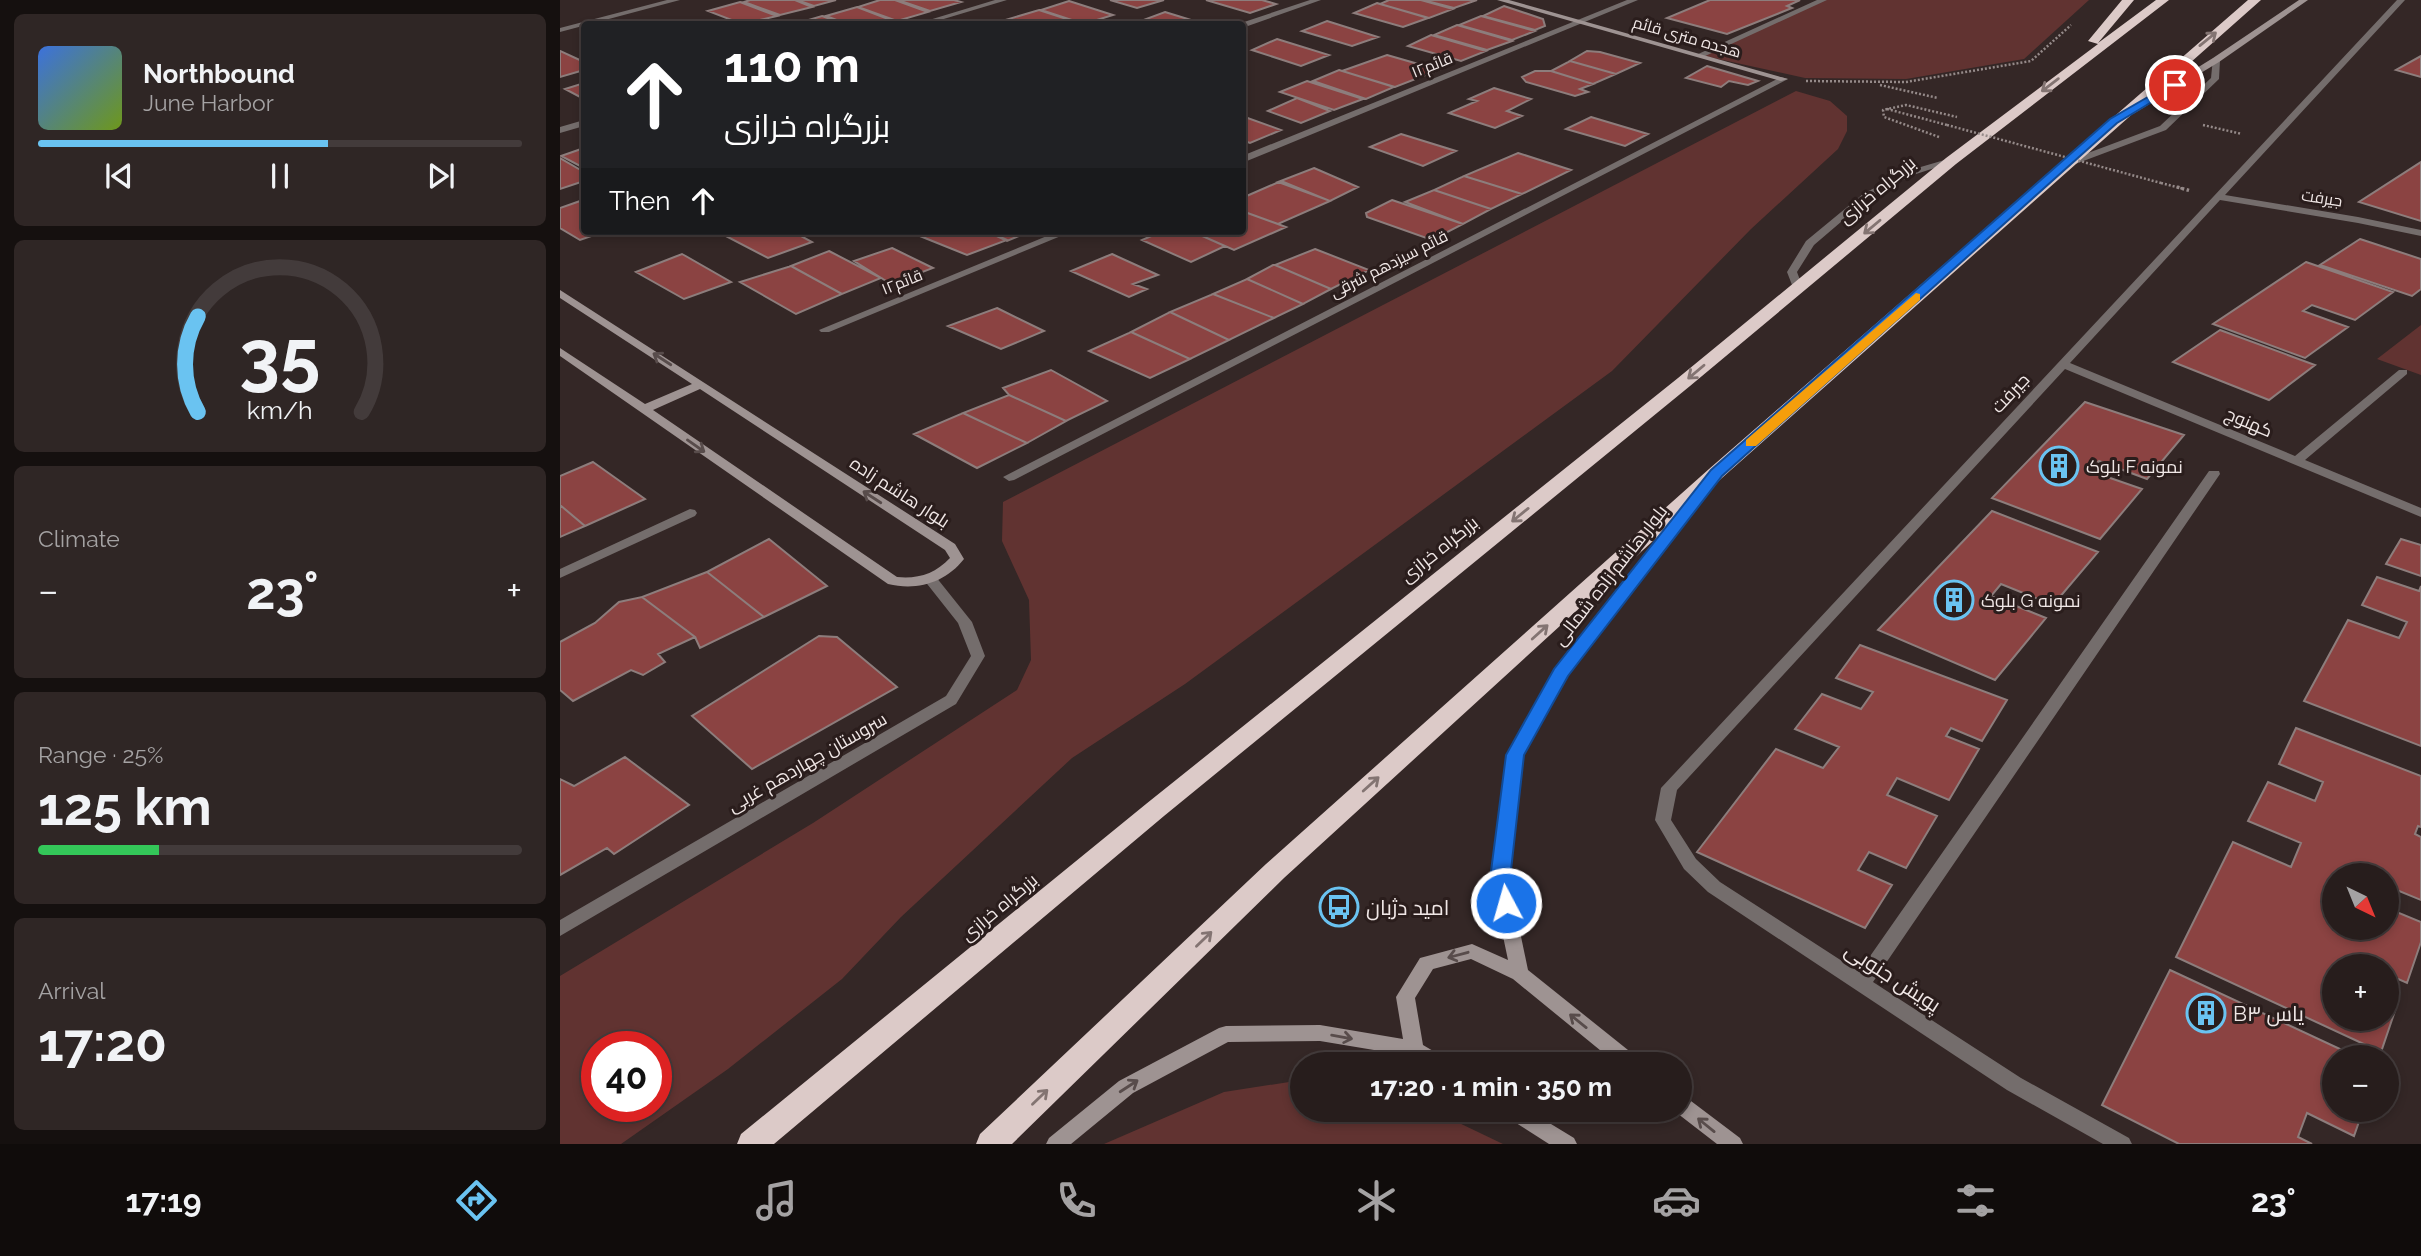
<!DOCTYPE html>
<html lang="en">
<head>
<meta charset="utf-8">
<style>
	body { margin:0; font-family:Raleway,Cairo,sans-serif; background:#2f2625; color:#f1f3f6; height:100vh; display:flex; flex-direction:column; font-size:26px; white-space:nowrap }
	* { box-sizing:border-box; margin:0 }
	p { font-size:23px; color:#a4a2a3 }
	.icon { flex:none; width:38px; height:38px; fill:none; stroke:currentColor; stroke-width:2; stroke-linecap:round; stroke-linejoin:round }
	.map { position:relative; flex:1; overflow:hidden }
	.drawer { display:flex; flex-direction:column; gap:14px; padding:14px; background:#15100f; width:560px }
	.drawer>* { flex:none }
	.hud { position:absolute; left:21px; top:21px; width:665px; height:214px; border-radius:7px; box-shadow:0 4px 10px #0003,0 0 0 2px #433b3b; background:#202124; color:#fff; overflow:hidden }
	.needle { width:46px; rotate:137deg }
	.fabs { position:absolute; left:1762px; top:863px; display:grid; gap:14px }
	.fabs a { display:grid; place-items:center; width:77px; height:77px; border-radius:50%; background:#271d1c; box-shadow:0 4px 10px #0003,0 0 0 2px #433b3b; font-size:35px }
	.speed { position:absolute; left:21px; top:1031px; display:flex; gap:14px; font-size:35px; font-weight:700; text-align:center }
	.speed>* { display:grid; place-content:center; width:91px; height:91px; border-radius:50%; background:#271d1c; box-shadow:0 4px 10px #0003,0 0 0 2px #433b3b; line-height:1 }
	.speed .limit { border:10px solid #d22; background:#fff; color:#111 }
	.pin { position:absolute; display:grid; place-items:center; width:60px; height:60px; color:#fff; margin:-30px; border:4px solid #fff; border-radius:50%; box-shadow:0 2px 7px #0007 }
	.me { position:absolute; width:77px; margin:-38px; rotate:354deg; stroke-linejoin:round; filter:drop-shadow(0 0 5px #0008) }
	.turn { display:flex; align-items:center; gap:24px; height:147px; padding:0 28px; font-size:32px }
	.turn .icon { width:91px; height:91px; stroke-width:2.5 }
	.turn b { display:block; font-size:49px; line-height:60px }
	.then { display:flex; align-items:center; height:66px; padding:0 28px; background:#0003; gap:14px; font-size:26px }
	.big { font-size:52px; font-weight:700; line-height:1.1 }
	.drawer .widget { flex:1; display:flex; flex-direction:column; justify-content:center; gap:10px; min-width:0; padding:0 24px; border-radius:10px; background:#2f2625 }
	.drawer .dial { align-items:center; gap:0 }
	.dial svg { height:182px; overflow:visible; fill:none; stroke:#433b3b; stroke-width:7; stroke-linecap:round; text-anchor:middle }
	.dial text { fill:#f1f3f6; stroke:none }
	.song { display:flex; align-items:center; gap:21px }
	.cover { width:84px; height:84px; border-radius:10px; background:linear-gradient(135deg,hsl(220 70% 55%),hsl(80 70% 35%)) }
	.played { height:7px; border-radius:4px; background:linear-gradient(90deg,#6ac3f1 60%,#433b3b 60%) }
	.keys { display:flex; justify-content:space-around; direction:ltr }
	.heat { display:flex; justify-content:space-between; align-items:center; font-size:38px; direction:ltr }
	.charge { height:10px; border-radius:5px; background:linear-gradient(90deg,#34c759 25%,#433b3b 0) }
	.trip { position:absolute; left:730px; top:1052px; width:402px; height:70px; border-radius:35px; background:#271d1c; box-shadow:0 4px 10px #0003,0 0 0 2px #433b3b; font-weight:700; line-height:70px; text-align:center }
	.menu { display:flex; height:112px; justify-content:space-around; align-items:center; background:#100c0b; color:#a4a2a3 }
	.menu .icon { width:49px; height:49px }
	.menu .selected { color:#6ac3f1 }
	.menu b { font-size:32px; color:#f1f3f6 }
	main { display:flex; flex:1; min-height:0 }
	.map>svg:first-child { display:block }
	.green { fill:#613331; fill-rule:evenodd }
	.building { fill:#8b4342; stroke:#8d7d7c; stroke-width:2 }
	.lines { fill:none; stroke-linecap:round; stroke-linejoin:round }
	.path-far1 { stroke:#958a89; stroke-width:2.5; stroke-dasharray:2 2; stroke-linecap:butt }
	.path { stroke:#958a89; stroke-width:3.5; stroke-dasharray:2.5 2.5; stroke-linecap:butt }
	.street { fill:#746d6c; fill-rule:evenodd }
	.secondary { fill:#9e9392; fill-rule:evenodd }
	.highway { fill:#dccac8; fill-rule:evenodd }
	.path-bridge { stroke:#958a89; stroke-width:2.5; stroke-dasharray:2 2; stroke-linecap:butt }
	.oneway { stroke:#837472 }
	.oneway2 { stroke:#584c4b }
	.route { fill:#1a73e8; stroke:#114b97; stroke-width:2 }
	.slow { fill:#f59e0b }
	.labels { text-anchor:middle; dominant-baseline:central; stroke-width:6; stroke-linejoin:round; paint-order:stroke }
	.far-street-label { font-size:16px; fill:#f0e7e6; stroke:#2a1d1c }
	.street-label { font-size:18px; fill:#f0e7e6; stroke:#2a1d1c }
	.poi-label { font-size:18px; fill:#f0e7e6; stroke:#2a1d1c; text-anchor:start }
	.near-poi-label { font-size:21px; fill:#f0e7e6; stroke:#2a1d1c; text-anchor:start }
	.near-street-label { font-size:21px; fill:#f0e7e6; stroke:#2a1d1c }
</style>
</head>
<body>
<main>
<section class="drawer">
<div class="widget">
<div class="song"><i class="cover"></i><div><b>Northbound</b><p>June Harbor</p></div></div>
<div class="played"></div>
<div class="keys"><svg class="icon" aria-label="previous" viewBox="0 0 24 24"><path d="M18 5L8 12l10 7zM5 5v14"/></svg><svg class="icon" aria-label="pause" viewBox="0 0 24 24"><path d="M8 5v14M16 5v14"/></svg><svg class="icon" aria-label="next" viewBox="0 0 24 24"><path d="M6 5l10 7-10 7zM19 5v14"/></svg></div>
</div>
<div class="widget dial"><svg viewBox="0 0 100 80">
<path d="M14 69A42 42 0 1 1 86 69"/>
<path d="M14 69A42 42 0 0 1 14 27" stroke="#6ac3f1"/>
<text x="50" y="56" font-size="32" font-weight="700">35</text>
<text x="50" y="72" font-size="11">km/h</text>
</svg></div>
<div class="widget"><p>Climate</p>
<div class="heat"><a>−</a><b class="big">23°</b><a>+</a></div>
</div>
<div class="widget"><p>Range · 25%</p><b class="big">125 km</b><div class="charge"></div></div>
<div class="widget"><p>Arrival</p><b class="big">17:20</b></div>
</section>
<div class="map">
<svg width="1861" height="1144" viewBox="0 0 1861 1144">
	<rect width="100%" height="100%" fill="#342726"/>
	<!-- green -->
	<path class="green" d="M1263,0H1529L1464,59L1346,79L1245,78L1140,55Z
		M1236,91L1270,101L1287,116V131L1278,149L1191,229L1052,371L625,684L512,758L341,917L282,979L168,1069L61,1144H0V976L253,823L457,690L471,660L469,600L442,541L443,502ZM37,1046H96V1106H37Z
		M1861,325V375L1817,359Z
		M742,1080V1110H872L943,1144H544L664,1092Z"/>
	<!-- building -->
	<path class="building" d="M190,0H235L252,7L220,15L184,2Z
		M237,0H276L254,6Z
		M320,0H335L368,12L337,21L298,7Z
		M338,0H394L401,2L370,11Z
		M550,0H604L577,8Z
		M646,0H702L716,4L690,13Z
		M829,0H861L893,9L869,18L820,4Z
		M863,0H917L894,8Z
		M1150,0H1240L1227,6L1232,8L1167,34L1107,18Z
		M509,1L553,15L524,24L481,10Z
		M180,2L217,16L182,24L148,11Z
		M817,3L868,18L843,27L794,13Z
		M944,6L983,19L985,26L975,30L923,16Z
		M297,7L336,22L326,24H287L266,16Z
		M479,10L522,24H432Z
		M605,12L644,24H586L578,22Z
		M262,16L284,24H235Z
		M921,16L975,31L952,40L899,25Z
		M767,21L818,37L792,46L742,31Z
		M897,25L952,41L927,50L874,35Z
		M871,35L926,51L901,61L848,46Z
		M717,39L769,55L741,66L692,50Z
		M0,51L24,62V70L0,77Z
		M1027,51L1040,52L1080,63L1056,74L1010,61Z
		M827,55L879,70L835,87L782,71Z
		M1861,56V77L1836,70Z
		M1010,61L1056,74L1033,84L991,71Z
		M1147,66L1198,81L1188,85L1169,81L1161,87L1126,78Z
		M779,70L834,87L806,99L753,81Z
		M975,71H991L1033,84L1020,89L1028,92L1015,96L966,82L962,77Z
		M747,81L803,99L774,110L720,92Z
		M24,83V99L5,89Z
		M934,88L971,99L947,111L962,116L935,128L889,113L917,101L909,99Z
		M737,98L770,111L741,123L708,111Z
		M682,116L721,130L690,143L682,140Z
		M1031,117L1088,134L1065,146L1006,129Z
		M841,134L896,151L863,166L810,147Z
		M24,148V168L1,156Z
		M958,153L1011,170L962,194L904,176Z
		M0,158L24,172V181L0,189Z
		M1861,162V221L1799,202Z
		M754,168L798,187L770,201L718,182Z
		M904,176L962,194L931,209L874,190Z
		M721,181L770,201L718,224L682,211V198Z
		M874,190L931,209L903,224L845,202Z
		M23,200L24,231H46L20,240L0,228V208Z
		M832,200L903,224L872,240L807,217L806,213Z
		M682,211L726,227L674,250L631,231H682Z
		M164,231H232L252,242L208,258L160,233Z
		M376,231H427L447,240L407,255L360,236Z
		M426,231H471L447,241Z
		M603,231H631L665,246L631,262L582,240Z
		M1800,239L1861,259V289L1852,296L1760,265Z
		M332,248L373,268L331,284L294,261Z
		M755,249L809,270L771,289L715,265Z
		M269,251L321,278L282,294L231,266Z
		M122,254L171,282L124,299L76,272Z
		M552,254L598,275L573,284L587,289L569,297L511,271Z
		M1746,262L1833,292L1795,320L1752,305L1743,311L1788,327L1745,358L1653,324Z
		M713,265H715L771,289L743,304L687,279Z
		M231,266L282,294L236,314L180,282Z
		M687,279L743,304L714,318L653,294Z
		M653,294L714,318L669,340L610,312Z
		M437,308L484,331L441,349L388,326Z
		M610,312L669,340L630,359L571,332Z
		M1660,330L1755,365L1709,400L1613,362Z
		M571,332L630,359L590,378L529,351Z
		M491,370L547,401L506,421L449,395L443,388Z
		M449,395L506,421L467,443L403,413Z
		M1525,402L1624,435L1587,479L1539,461L1530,471L1582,489L1540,539L1432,498Z
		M403,413L467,443L417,468L354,434Z
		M33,462L85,499L25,526L0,505V476Z
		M0,505L25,526L0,537Z
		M1432,511L1538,552L1493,605L1441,584L1431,596L1486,618L1435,680L1318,630Z
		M209,539L267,586L204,617L147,572Z
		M1841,539L1861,545V576L1826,564Z
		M147,572L204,617L140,648L135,637L82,597Z
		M1817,577L1859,591L1861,586V746L1744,701L1788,620L1839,638L1847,622L1802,605Z
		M82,597L135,637L98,654L105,662L83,675L71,670L13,701L0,690V642L35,623L59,602Z
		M259,636L277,637L337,687L192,769L132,716Z
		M1300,645L1447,700L1422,741L1391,728L1386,736L1419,749L1389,800L1337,778L1327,795L1377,816L1346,868L1309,852L1298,870L1332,885L1305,928L1137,852L1216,749L1263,768L1279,747L1235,729L1262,694L1301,709L1313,692L1276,678Z
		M1736,728L1861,776V827L1858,826L1855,834L1861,837V900L1827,886V875H1774V928H1827V908L1861,922V942L1847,983L1827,974V966L1804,964L1803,966H1774V1018H1827V997L1838,1002L1821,1052L1616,957L1673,842L1731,867L1741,843L1688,821L1708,782L1755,801L1763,782L1719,764Z
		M65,757L129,805L54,854L47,848L0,875V779L14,786Z
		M1610,970L1797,1057H1774V1110H1803L1794,1136L1747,1113L1738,1137L1752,1144H1619L1542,1105Z"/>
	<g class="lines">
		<!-- path-far1 -->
		<path class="path-far1" d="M1246,81L1346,82L1471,61L1511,25
			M1320,85L1378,98
			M1327,109L1387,125
			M1643,125L1682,134
			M1379,137L1324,117L1323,110L1346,105L1397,117
			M1601,183L1624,189"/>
		<!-- path -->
		<path class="path" d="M1617,187L1631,191"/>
		<!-- street -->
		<path class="street" d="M107,0H120L0,32V28Z
			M435,0H447L367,24H356Z
			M750,0H761L685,27L678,24Z
			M1067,0H1078L682,163V156Z
			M1257,0H1267L1143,57L1136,55Z
			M1837,0H1845L1665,195L1798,217L1861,230V236L1798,223L1660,200L1510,363L1735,456L1839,370H1847V374L1745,460L1861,508V517L1505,369L1117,790L1111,820L1136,859L1160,882L1299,972L1649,471H1659L1660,474L1313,982L1461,1078L1569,1138L1572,1144H1543L1447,1090L1148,892L1124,869L1095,820L1101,788Z
			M1653,58L1660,60L1659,79L1606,130L1510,166H1504V162L1600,126L1651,78Z
			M1221,77L1228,79L454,480L449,481L443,477Z
			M24,120V126L0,133V127Z
			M1388,159L1396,161L1353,175L1309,198L1254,245L1237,272L1243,288L1238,291L1234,290L1227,272L1246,241L1303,194L1347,171Z
			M499,231H513L269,332H261L259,330Z
			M130,509L135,510L137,513L135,516L0,578V569Z
			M371,576L376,577L412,622L425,656L396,704L0,936V920L386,696L411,656L398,623L364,580Z"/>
		<!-- secondary -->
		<path class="secondary" d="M937,0H949L1228,79L1221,81Z
			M1739,0H1748L1659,62L1573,114L1566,112L1653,58Z
			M0,290L395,544L404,559C385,583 357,591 328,584L0,356V348L85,404L132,384L0,298ZM140,389L385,550L390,558C375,574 358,579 337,577L93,410Z
			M1142,488L1147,489L1149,492L1147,495L1006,675L963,755L949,879L968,970L1078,1058L1081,1064H1057L953,979L911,959L873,969L855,998L863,1045L885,1058L888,1064H862L850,1056L760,1041L668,1042L573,1093L511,1144H486L489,1138L559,1081L659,1028L666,1026L760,1025L843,1039L836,997L860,958L912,944L948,960L931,879L947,755L995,670L1137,489Z
			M1120,1095L1127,1098L1180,1138L1183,1144H1157L1113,1110H1120Z
			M942,1110H968L1014,1138L1017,1144H989L945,1116Z"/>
		<!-- highway -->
		<path class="highway" d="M1562,0H1574L1538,43L1596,0H1609L1396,164L1130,386L604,816L214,1144H177L181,1134L586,804L1118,378L1386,158L1538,44L1528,41Z
			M1688,0H1701L1163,477L724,878L452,1144H416L420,1134L706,864L1149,469Z"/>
		<!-- path-bridge -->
		<path class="path-bridge" d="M1387,125L1601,183"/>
	</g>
	<!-- one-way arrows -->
	<defs><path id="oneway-shaft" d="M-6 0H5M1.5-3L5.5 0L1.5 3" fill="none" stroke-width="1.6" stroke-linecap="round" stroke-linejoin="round" transform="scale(1.75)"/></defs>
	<g class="oneway">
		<use href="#oneway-shaft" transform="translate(1648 39) rotate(-39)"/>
		<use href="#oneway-shaft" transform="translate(1490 85) rotate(143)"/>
		<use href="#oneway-shaft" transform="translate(1312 227) rotate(140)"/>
		<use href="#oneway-shaft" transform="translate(1136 372) rotate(140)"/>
		<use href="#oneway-shaft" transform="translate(960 515) rotate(141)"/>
		<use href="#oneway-shaft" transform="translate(980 632) rotate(-42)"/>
		<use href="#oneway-shaft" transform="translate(811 784) rotate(-42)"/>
		<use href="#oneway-shaft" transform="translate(644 939) rotate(-44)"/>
		<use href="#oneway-shaft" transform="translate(480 1097) rotate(-44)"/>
	</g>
	<g class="oneway2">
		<use href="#oneway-shaft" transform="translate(102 359) rotate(-147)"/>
		<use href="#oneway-shaft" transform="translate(136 446) rotate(35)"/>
		<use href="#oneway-shaft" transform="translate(312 497) rotate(-147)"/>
		<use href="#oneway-shaft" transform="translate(898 955) rotate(165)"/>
		<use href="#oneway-shaft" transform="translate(1018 1021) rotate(-141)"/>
		<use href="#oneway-shaft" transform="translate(782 1037) rotate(10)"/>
		<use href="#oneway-shaft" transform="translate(569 1086) rotate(-33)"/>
		<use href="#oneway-shaft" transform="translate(1146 1125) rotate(-141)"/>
	</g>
	<!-- route -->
	<path class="route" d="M1612,83L1620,85L1557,123L1162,476L1008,676L964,755L950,879L956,903L953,908L946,911L938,908L930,879L946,755L994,669L1151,470L1550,119Z"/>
	<!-- slow -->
	<path class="slow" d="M1356,293L1360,294V300L1196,446H1186V440Z"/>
	<!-- icons -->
	<defs>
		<symbol id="building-ring" viewBox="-11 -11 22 22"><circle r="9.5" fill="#2a1d1c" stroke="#6ac3f1" stroke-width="1.5"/><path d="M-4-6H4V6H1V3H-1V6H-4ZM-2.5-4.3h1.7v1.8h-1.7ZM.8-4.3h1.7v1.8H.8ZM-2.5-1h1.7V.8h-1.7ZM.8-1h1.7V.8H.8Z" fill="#6ac3f1"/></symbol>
		<symbol id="bus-ring" viewBox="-11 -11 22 22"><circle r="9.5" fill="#2a1d1c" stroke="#6ac3f1" stroke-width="1.5"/><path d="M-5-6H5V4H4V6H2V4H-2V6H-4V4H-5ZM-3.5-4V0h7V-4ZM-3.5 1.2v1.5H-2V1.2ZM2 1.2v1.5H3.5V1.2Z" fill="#6ac3f1"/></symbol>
	</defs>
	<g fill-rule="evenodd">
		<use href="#building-ring" x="1477" y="444" width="44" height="44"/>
		<use href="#building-ring" x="1372" y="578" width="44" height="44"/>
		<use href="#bus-ring" x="757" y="885" width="44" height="44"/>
		<use href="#building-ring" x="1624" y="991" width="44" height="44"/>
	</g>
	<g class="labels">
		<!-- far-street labels -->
		<g class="far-street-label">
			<text transform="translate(1127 37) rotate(16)">هجده متری قائم</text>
			<text transform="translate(872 65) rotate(-22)">قائم۱۲</text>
			<text transform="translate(1762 198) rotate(9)">جیرفت</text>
			<text transform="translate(829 264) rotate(-27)">قائم سیزدهم شرقی</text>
			<text transform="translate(342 282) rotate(-22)">قائم۱۲</text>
		</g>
		<!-- street labels -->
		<g class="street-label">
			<text transform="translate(1317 190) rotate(-40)">بزرگراه خرازی</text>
			<text transform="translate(1450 393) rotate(-47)">جيرفت</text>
			<text transform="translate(1689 422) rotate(23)">كهنوج</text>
			<text transform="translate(340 492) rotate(33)">بلوار هاشم زاده</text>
			<text transform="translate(879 549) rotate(-39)">بزرگراه خرازی</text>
			<text transform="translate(1050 575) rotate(-52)">بلوار هاشم زاده شمالی</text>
			<text transform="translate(247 762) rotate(-30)">سروستان چهاردهم غربی</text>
			<text transform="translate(439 907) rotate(-40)">بزرگراه خرازی</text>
		</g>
		<!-- poi labels -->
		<g class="poi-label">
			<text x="1526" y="466">بلوک F نمونه</text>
			<text x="1421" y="600">بلوک G نمونه</text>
		</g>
		<!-- near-poi labels -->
		<g class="near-poi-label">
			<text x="806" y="907">امید دژبان</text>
			<text x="1673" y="1013">B۳ یاس</text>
		</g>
		<!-- near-street labels -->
		<g class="near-street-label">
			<text transform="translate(1333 977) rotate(33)">پویش جنوبی</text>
		</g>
	</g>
</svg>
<div class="fabs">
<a><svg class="needle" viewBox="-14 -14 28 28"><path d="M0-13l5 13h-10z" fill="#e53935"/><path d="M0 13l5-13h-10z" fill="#a4a2a3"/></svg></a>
<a>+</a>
<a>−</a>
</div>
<div class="speed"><div class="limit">40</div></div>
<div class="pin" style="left:1615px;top:85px;background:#d93025"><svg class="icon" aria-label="arrive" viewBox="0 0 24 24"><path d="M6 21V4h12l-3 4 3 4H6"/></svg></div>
<svg class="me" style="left:946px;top:903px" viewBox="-20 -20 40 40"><circle r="17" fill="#1a73e8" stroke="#fff" stroke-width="3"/><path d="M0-11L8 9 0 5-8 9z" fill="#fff"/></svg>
<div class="trip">17:20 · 1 min · 350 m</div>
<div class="hud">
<div class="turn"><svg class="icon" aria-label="ahead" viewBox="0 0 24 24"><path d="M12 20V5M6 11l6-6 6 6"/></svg><div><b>110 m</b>بزرگراه خرازی</div></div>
<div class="then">Then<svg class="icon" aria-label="ahead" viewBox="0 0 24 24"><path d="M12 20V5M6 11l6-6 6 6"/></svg></div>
</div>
</div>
</main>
<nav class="menu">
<b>17:19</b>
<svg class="icon selected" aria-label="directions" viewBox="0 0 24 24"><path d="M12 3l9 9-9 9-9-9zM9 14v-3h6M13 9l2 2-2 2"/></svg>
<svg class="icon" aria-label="music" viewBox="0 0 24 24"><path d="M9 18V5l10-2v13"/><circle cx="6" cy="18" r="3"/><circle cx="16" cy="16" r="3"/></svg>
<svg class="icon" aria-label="phone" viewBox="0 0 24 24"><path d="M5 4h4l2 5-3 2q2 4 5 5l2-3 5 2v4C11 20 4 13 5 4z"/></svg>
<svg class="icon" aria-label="climate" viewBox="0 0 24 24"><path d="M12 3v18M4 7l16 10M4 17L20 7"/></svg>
<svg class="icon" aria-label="car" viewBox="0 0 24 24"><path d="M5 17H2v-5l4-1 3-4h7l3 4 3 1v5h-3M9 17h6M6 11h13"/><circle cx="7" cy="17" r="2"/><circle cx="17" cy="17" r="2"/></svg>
<svg class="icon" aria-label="filters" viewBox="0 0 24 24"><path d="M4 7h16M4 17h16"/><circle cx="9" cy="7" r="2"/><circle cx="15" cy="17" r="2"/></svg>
<b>23°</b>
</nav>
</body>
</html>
